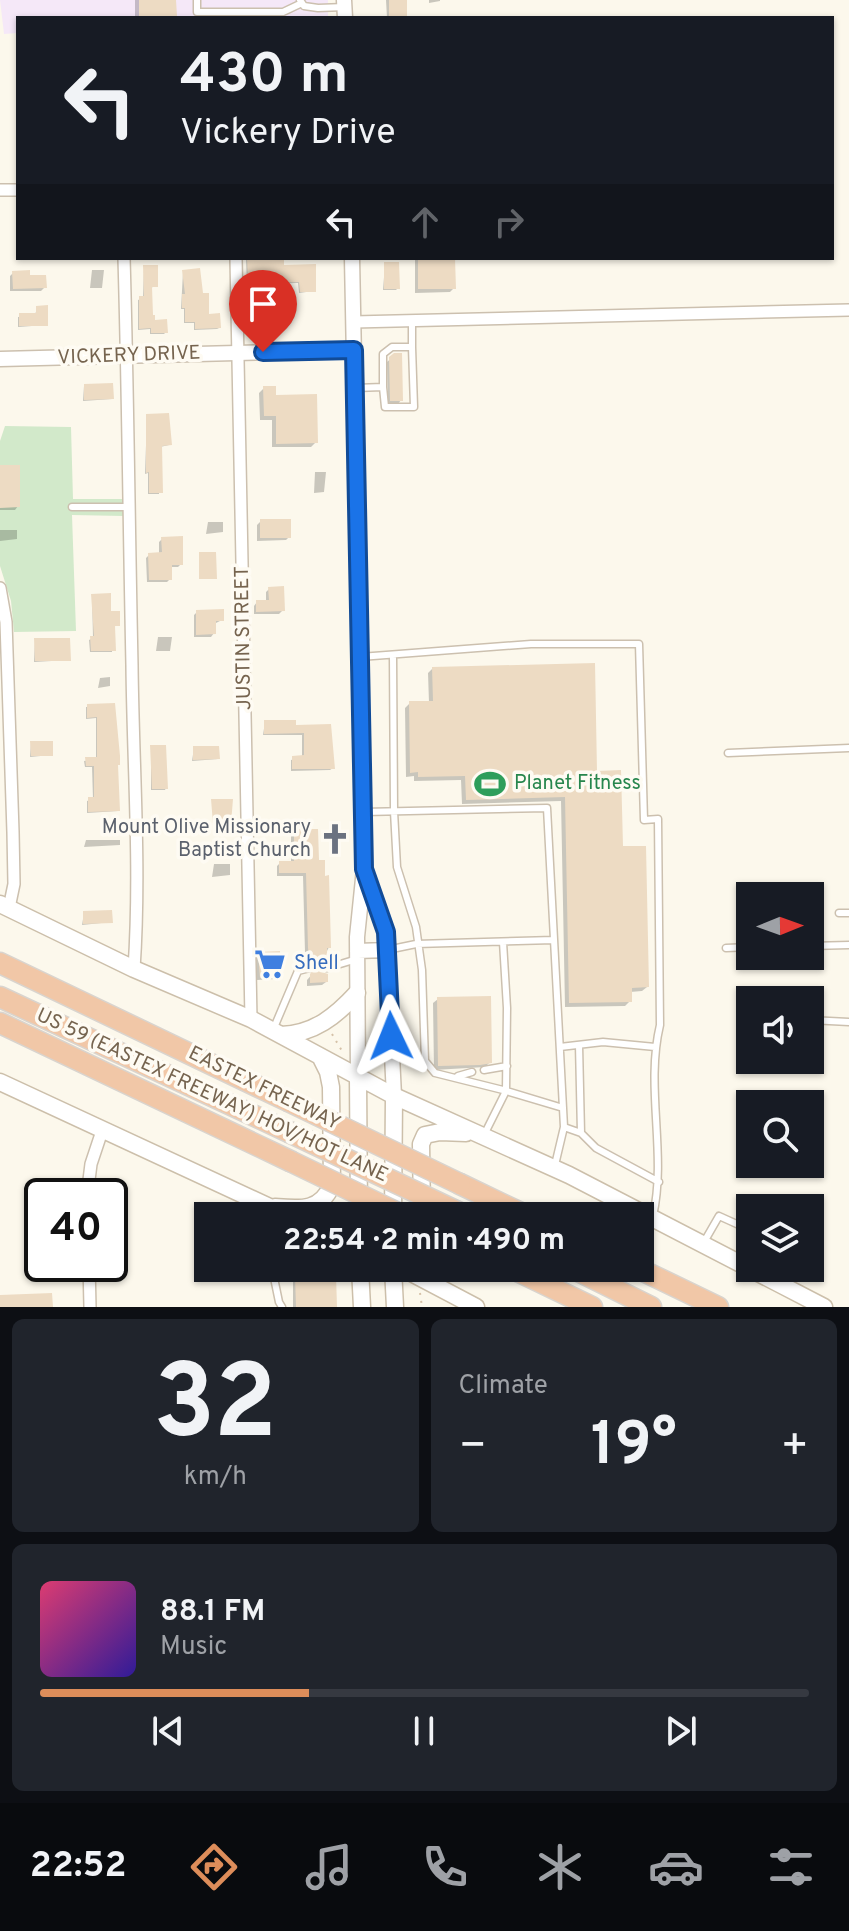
<!DOCTYPE html>
<html lang="en">
<head>
<meta charset="utf-8">
<style>
	body { margin:0; font-family:Overpass,sans-serif; background:#20242c; color:#f1f3f6; height:100vh; display:flex; flex-direction:column; font-size:30px; white-space:nowrap }
	* { box-sizing:border-box; margin:0 }
	p { font-size:26px; color:#9ea1a6 }
	.icon { flex:none; width:44px; height:44px; fill:none; stroke:currentColor; stroke-width:2; stroke-linecap:round; stroke-linejoin:round }
	.map { position:relative; height:1307px; overflow:hidden }
	.sheet { display:flex; flex-direction:column; gap:12px; padding:12px; background:#0d0f14; flex:1 }
	.sheet>* { flex:none }
	.banner { position:absolute; left:16px; top:16px; width:818px; height:244px; border-radius:0px; box-shadow:0 2px 6px #0004; background:#171b24; color:#f1f3f6; overflow:hidden }
	.needle { width:52px; rotate:89deg }
	.buttons { position:absolute; left:736px; top:882px; display:grid; gap:16px }
	.buttons a { display:grid; place-items:center; width:88px; height:88px; border-radius:0px; background:#171b24; box-shadow:0 2px 6px #0004; font-size:40px }
	.speed { position:absolute; left:24px; top:1178px; display:flex; gap:16px; font-size:40px; font-weight:700; text-align:center }
	.speed>* { display:grid; place-content:center; width:104px; height:104px; border-radius:50%; background:#171b24; box-shadow:0 2px 6px #0004; line-height:1 }
	.speed .limit { border:4px solid #111; border-radius:12px; background:#fff; color:#111 }
	.pin { position:absolute; display:grid; place-items:center; width:68px; height:68px; color:#fff; margin:-82px -34px; border-radius:50% 50% 50% 0; rotate:-45deg; box-shadow:0 0 8px #0007 }
	.pin .icon { rotate:45deg }
	.me { position:absolute; width:88px; margin:-44px; rotate:358deg; stroke-linejoin:round; filter:drop-shadow(0 0 6px #0008) }
	.turn { display:flex; align-items:center; gap:28px; height:168px; padding:0 32px; font-size:36px }
	.turn .icon { width:104px; height:104px; stroke-width:2.5 }
	.turn b { display:block; font-size:56px; line-height:68px }
	.lanes { display:flex; align-items:center; height:76px; padding:0 32px; background:#0003; justify-content:center; gap:40px; direction:ltr }
	.lanes .off { opacity:.35 }
	.big { font-size:60px; font-weight:700; line-height:1.1 }
	.sheet .card { flex:1; display:flex; flex-direction:column; justify-content:center; gap:12px; min-width:0; padding:0 28px; border-radius:12px; background:#20242c }
	.sheet .dial { align-items:center; gap:0 }
	.dial b { font-size:104px; line-height:1 }
	.song { display:flex; align-items:center; gap:24px }
	.cover { width:96px; height:96px; border-radius:12px; background:linear-gradient(135deg,hsl(340 70% 55%),hsl(250 70% 35%)) }
	.played { height:8px; border-radius:4px; background:linear-gradient(90deg,#dd8d5a 35%,#363941 35%) }
	.keys { display:flex; justify-content:space-around; direction:ltr }
	.heat { display:flex; justify-content:space-between; align-items:center; font-size:44px; direction:ltr }
	.sheet .tiles { flex:1; display:grid; gap:12px; grid-template-columns:1fr 1fr }
	.card:last-child { grid-column:span 2 }
	.trip { position:absolute; left:194px; top:1202px; width:460px; height:80px; border-radius:0px; background:#171b24; box-shadow:0 2px 6px #0004; font-weight:700; line-height:80px; text-align:center }
	.dock { display:flex; height:128px; justify-content:space-around; align-items:center; background:#090b0e; color:#9ea1a6 }
	.dock .icon { width:56px; height:56px }
	.dock .selected { color:#dd8d5a }
	.dock b { font-size:36px; color:#f1f3f6 }
	.map>svg:first-child { display:block }
	.education { fill:#f5e8f8 }
	.green { fill:#d2e9ca }
	.shadow { fill:#0003 }
	.building { fill:#eddbc3 }
	.lines { fill:none; stroke-linecap:round; stroke-linejoin:round }
	.service-casing { stroke:#ccc0af; stroke-width:9 }
	.minor-casing { stroke:#ccc0af; stroke-width:14 }
	.tertiary-casing { stroke:#ccc0af; stroke-width:17 }
	.secondary-casing { stroke:#ccbfaa; stroke-width:19 }
	.motorway-casing { stroke:#d9d4ce; stroke-width:23 }
	.path { stroke:#d5c1a8; stroke-width:2; stroke-dasharray:2 6; stroke-linecap:butt }
	.service { stroke:#fff; stroke-width:6 }
	.minor { stroke:#fff; stroke-width:11 }
	.tertiary { stroke:#fff; stroke-width:14 }
	.secondary { stroke:#fff; stroke-width:16 }
	.motorway { stroke:#f1c7a7; stroke-width:20 }
	.motorway-bridge-casing { stroke:#d9d4ce; stroke-width:23; stroke-linecap:butt }
	.motorway-bridge { stroke:#f1c7a7; stroke-width:20 }
	.route-casing { stroke:#114b97; stroke-width:20 }
	.route { stroke:#1a73e8; stroke-width:14 }
	.labels { text-anchor:middle; dominant-baseline:central; stroke-width:7; stroke-linejoin:round; paint-order:stroke }
	.street-label { font-size:20px; fill:#76644f; stroke:#fefbf3 }
	.leisure-label { font-size:20px; fill:#27864d; stroke:#fefbf3; text-anchor:start }
	.worship-label { font-size:20px; fill:#5b616d; stroke:#fefbf3; text-anchor:end }
	.shop-label { font-size:20px; fill:#366cbe; stroke:#fefbf3; text-anchor:start }
</style>
</head>
<body>
<div class="map">
<svg width="849" height="1307" viewBox="0 0 849 1307">
	<rect width="100%" height="100%" fill="#fcf8ec"/>
	<!-- education -->
	<path class="education" d="M0,0H328V18H18V33L4,34Z"/>
	<!-- green -->
	<path class="green" d="M5,426L71,427L73,499H123L124,516L72,515L76,631L14,632L11,601L0,566V441Z"/>
	<!-- shadow -->
	<path class="shadow" d="M135,0H174L175,15L172,18H135Z
		M386,0H405V18H387Z
		M429,0H440V1L429,3Z
		M246,258H282V267L314,291L299,293L298,283L247,284Z
		M415,258H453L454,288L450,292L415,293Z
		M385,264L398,288L396,290H383Z
		M144,267L156,286L150,288L153,322L166,332L164,334H150V329L138,330V300L143,298Z
		M92,270H104L102,288H90Z
		M183,272L201,295L207,316L219,328L217,329L194,330V323H184V309H181Z
		M13,273L28,277L45,287L41,291H10V276Z
		M37,308L46,325L18,327V317L35,315Z
		M395,355L401,400L398,404H388L387,362Z
		M84,386L112,399L83,401Z
		M264,388L316,442L311,447H272V420H260L259,393Z
		M147,416L169,445L160,447L159,494H148V473L145,474Z
		M0,467L18,506L15,510H0Z
		M315,472H326L324,492L314,493Z
		M261,521L289,537L286,540L257,541V525Z
		M208,522H223V532L206,534Z
		M0,530H17V539L0,541Z
		M162,539L181,564L178,567H170V579L167,582H147L146,558L149,555L159,554V542Z
		M269,589L283,610L279,614H254V606L257,602H266V592Z
		M92,595L118,625L113,627L112,652H90L89,640L93,638Z
		M197,612L222,620L214,624V633L211,637H194V615Z
		M158,637H172L170,651H156Z
		M35,640L69,660L34,662Z
		M433,668L595,773L647,987L642,991L630,992V1001L625,1006L565,1007L561,801L462,804L461,780L414,781V776L406,777L405,708L410,703H429L428,673Z
		M110,677V686L98,688L100,678Z
		M113,705L118,811L87,813V801L93,799L92,767H85L84,761L96,759V718L86,719V707Z
		M265,722L294,727L329,726L333,768L330,770L291,771V760L302,757V735H263Z
		M31,743L51,755L30,757Z
		M151,747L166,788L165,790H151Z
		M194,748L218,759L192,761Z
		M294,831L317,862L329,947L319,967L326,982L322,985L307,986V980L314,972L307,966L305,953L303,876H277V866L280,863H291V835Z
		M86,840H120V845L84,847Z
		M214,864H230V875L212,877Z
		M84,913L111,922L82,925Z
		M259,954L279,976L276,979L257,980L256,957Z
		M438,999L490,1062L485,1067L434,1070L433,1003Z
		M296,1278L335,1307H293V1281Z"/>
	<!-- building -->
	<path class="building" d="M139,0H176L177,16L139,17Z
		M389,0H407V18H389Z
		M247,258H284V265L316,264V292H300L299,282L248,283Z
		M418,258H455L456,289H418Z
		M384,262H399L400,289H384Z
		M143,265H158V287H152L153,315H155V320L167,319L168,333H151V328L139,329V296H144Z
		M200,268L203,293H209V314L220,313L221,328L195,329V322H185V308H182V294H185L182,270Z
		M30,270V275H46L47,288L13,289L12,271Z
		M48,305V326H19V313H36V306Z
		M394,353H402L403,401H390L389,357Z
		M113,383L114,399L84,400V384Z
		M263,386H276V395L317,394L318,443L276,444V416H264Z
		M169,413L172,445L162,446L163,493H149V472L146,473V414Z
		M0,465H20V507L0,508Z
		M260,519H291V538H260Z
		M183,536V565H172V580H149L148,553L162,552L161,537Z
		M199,552H216L217,579H199Z
		M284,586L285,611L256,612V600H269L268,587Z
		M111,593V611H120V626H115L116,651H91L90,636H94L91,594Z
		M224,609V621H216V634L196,635V610Z
		M34,638H70L71,661H35Z
		M595,663L597,771L621,770L623,846H646L649,987L632,988V1002L569,1003L565,797L466,800L465,776L418,777V772L410,773L409,701H433L432,667Z
		M115,703L120,756V765H118L120,811L88,812V797H94V766H86L85,757H97V717L87,718V704Z
		M264,720H296V725L331,724L335,769H292V756L304,755V733L264,734Z
		M30,741H53V756H31Z
		M150,745H166L168,789H152Z
		M193,746H219L220,759L193,760Z
		M211,799H233L230,836H214Z
		M294,829H318L319,860H325V876L329,875L331,948H327V962L321,967L322,972L328,974V982L310,983V974L316,967L310,962L308,948L306,873H279V861H294Z
		M112,910L113,923L83,924V911Z
		M280,951L281,977L260,978L258,952Z
		M491,996L492,1063L480,1065L438,1066L437,997Z
		M336,1275L337,1307H296L295,1276Z
		M52,1293L53,1307H0V1295Z"/>
	<g class="lines">
		<defs>
			<path id="service" d="M197,0V12H283L302,3
				M300,0L304,6L318,8L345,7
				M412,321V347
				M355,388L383,387V354L392,347H412L414,407H385L383,387
				M72,507H128
				M393,655L394,811L397,867L416,927L422,970L425,1061L435,1073L503,1090L563,1108
				M360,657L531,644H639L644,820L658,819L660,1025C645,1088 667,1153 653,1216
				M728,753L849,748
				M364,812L547,808L564,1127L555,1165
				M839,913H849
				M810,946L849,945
				M726,948L750,947
				M387,950L416,944L554,940
				M327,968L357,959
				M810,1020L849,1022
				M273,1030L298,971L310,968
				M579,1045L581,1133
				M560,1047L603,1042L655,1047
				M484,1070L507,1066
				M458,1076L472,1072
				M564,1127L581,1133L596,1148L659,1182
				M485,1133L506,1091L507,1008L503,942
				M704,1242L719,1216L750,1230
				M272,1268L279,1302L282,1307"/>
			<path id="minor" d="M0,190H18
				M124,258C128,394 129,529 132,665C133,767 141,867 134,969
				M236,258L251,1019
				M354,322L849,310
				M0,588L6,622L13,832L14,884L9,908
				M87,1196L91,1164L102,1131
				M89,1264L90,1307"/>
			<path id="tertiary" d="M344,0L345,18
				M352,258L364,869L357,937L358,1077
				M0,359L354,350
				M365,872L386,932L394,1096
				M357,951L387,950"/>
			<path id="secondary" d="M0,904L134,969L251,1019L394,1096L569,1175L824,1307
				M281,1035C314,1034 336,1016 357,993
				M358,1077L359,1216
				M0,1082L289,1216
				M275,1207C300,1209 320,1212 332,1185L331,1087L328,1072L320,1056
				M393,1216L394,1096
				M422,1216L421,1144L425,1135L440,1132L466,1133
				M360,1268L362,1307
				M393,1268L395,1307
				M402,1268L476,1307"/>
			<path id="motorway" d="M0,963L288,1101
				M0,997L289,1132
				M0,1023L290,1161
				M460,1184L527,1216
				M511,1268L592,1307
				M572,1268L651,1307
				M637,1268L718,1307"/>
		</defs>
		<!-- service casing -->
		<use href="#service" class="service-casing"/>
		<!-- minor casing -->
		<use href="#minor" class="minor-casing"/>
		<!-- tertiary casing -->
		<use href="#tertiary" class="tertiary-casing"/>
		<!-- secondary casing -->
		<use href="#secondary" class="secondary-casing"/>
		<!-- motorway casing -->
		<use href="#motorway" class="motorway-casing"/>
		<!-- path -->
		<path class="path" d="M332,1034L342,1051
			M420,1293L422,1307"/>
		<!-- service -->
		<use href="#service" class="service"/>
		<!-- minor -->
		<use href="#minor" class="minor"/>
		<!-- tertiary -->
		<use href="#tertiary" class="tertiary"/>
		<!-- secondary -->
		<use href="#secondary" class="secondary"/>
		<!-- motorway -->
		<use href="#motorway" class="motorway"/>
		<defs>
			<path id="motorway-bridge" d="M288,1101L460,1184
				M289,1132L462,1214
				M290,1161L404,1216"/>
		</defs>
		<!-- motorway-bridge casing -->
		<use href="#motorway-bridge" class="motorway-bridge-casing"/>
		<!-- motorway-bridge -->
		<use href="#motorway-bridge" class="motorway-bridge"/>
	</g>
	<g class="lines">
		<defs>
			<path id="route" d="M263,352L354,350L364,869L386,932L391,1036"/>
		</defs>
		<!-- route casing -->
		<use href="#route" class="route-casing"/>
		<!-- route -->
		<use href="#route" class="route"/>
	</g>
	<!-- icons -->
	<defs>
		<symbol id="stadium-bare" viewBox="-9 -9 18 18"><path d="M0-5a6.5 5 0 1 0 0 10a6.5 5 0 1 0 0-10ZM-3.5-1.8h7v3.6h-7Z" fill="#2e9e5b" stroke="#fefbf3" stroke-width="2.5" paint-order="stroke"/></symbol>
		<symbol id="church-bare" viewBox="-9 -9 18 18"><path d="M-1.2-6h2.4v3.5h3.3v2.4h-3.3V6h-2.4V-.1h-3.3v-2.4h3.3Z" fill="#6b7280" stroke="#fefbf3" stroke-width="2.5" paint-order="stroke"/></symbol>
		<symbol id="supermarket-bare" viewBox="-9 -9 18 18"><path d="M-6-5.5h2.5l.6 2H6L4.5 2H-2.5L-4.4-4H-6ZM-1.5 3.2a1.3 1.3 0 1 0 .1 0ZM3 3.2a1.3 1.3 0 1 0 .1 0Z" fill="#3f7fe0" stroke="#fefbf3" stroke-width="2.5" paint-order="stroke"/></symbol>
	</defs>
	<g fill-rule="evenodd">
		<use href="#stadium-bare" x="468" y="762" width="44" height="44"/>
		<use href="#church-bare" x="313" y="817" width="44" height="44"/>
		<use href="#supermarket-bare" x="248" y="942" width="44" height="44"/>
	</g>
	<g class="labels">
		<!-- street labels -->
		<g class="street-label">
			<text transform="translate(129 356) rotate(-2)">VICKERY DRIVE</text>
			<text transform="translate(244 638) rotate(-91)">JUSTIN STREET</text>
			<text transform="translate(264 1089) rotate(26)">EASTEX FREEWAY</text>
			<text transform="translate(212 1096) rotate(25)">US 59 (EASTEX FREEWAY) HOV/HOT LANE</text>
		</g>
		<!-- leisure labels -->
		<g class="leisure-label">
			<text x="514" y="784">Planet Fitness</text>
		</g>
		<!-- worship labels -->
		<g class="worship-label">
			<text x="311" y="828">Mount Olive Missionary<tspan x="311" dy="23">Baptist Church</tspan></text>
		</g>
		<!-- shop labels -->
		<g class="shop-label">
			<text x="294" y="964">Shell</text>
		</g>
	</g>
</svg>
<div class="buttons">
<a><svg class="needle" viewBox="-14 -14 28 28"><path d="M0-13l5 13h-10z" fill="#e53935"/><path d="M0 13l5-13h-10z" fill="#9ea1a6"/></svg></a>
<a><svg class="icon" aria-label="sound" viewBox="0 0 24 24"><path d="M4 9h4l5-4v14l-5-4H4zM17 9q2 3 0 6"/></svg></a>
<a><svg class="icon" aria-label="search" viewBox="0 0 24 24"><circle cx="10" cy="10" r="6"/><path d="M15 15l6 6"/></svg></a>
<a><svg class="icon" aria-label="layers" viewBox="0 0 24 24"><path d="M12 4l9 5-9 5-9-5zM3 14l9 5 9-5"/></svg></a>
</div>
<div class="speed"><div class="limit">40</div></div>
<div class="pin" style="left:263px;top:352px;background:#d93025"><svg class="icon" aria-label="arrive" viewBox="0 0 24 24"><path d="M6 21V4h12l-3 4 3 4H6"/></svg></div>
<svg class="me" style="left:391px;top:1036px" viewBox="-20 -20 40 40"><path d="M0-17L14 15 0 8-14 15z" fill="#1a73e8" stroke="#fff" stroke-width="4"/></svg>
<div class="trip">22:54 · 2 min · 490 m</div>
<div class="banner">
<div class="turn"><svg class="icon" aria-label="left" viewBox="0 0 24 24"><path d="M17 20v-9H6M10 6l-5 5 5 5"/></svg><div><b>430 m</b>Vickery Drive</div></div>
<div class="lanes"><svg class="icon" aria-label="left" viewBox="0 0 24 24"><path d="M17 20v-9H6M10 6l-5 5 5 5"/></svg><svg class="icon off" aria-label="ahead" viewBox="0 0 24 24"><path d="M12 20V5M6 11l6-6 6 6"/></svg><svg class="icon off" aria-label="right" viewBox="0 0 24 24"><path d="M7 20v-9h11M14 6l5 5-5 5"/></svg></div>
</div>
</div>
<section class="sheet">
<div class="tiles">
<div class="card dial"><b>32</b><p>km/h</p></div>
<div class="card"><p>Climate</p>
<div class="heat"><a>−</a><b class="big">19°</b><a>+</a></div>
</div>
<div class="card">
<div class="song"><i class="cover"></i><div><b>88.1 FM</b><p>Music</p></div></div>
<div class="played"></div>
<div class="keys"><svg class="icon" aria-label="previous" viewBox="0 0 24 24"><path d="M18 5L8 12l10 7zM5 5v14"/></svg><svg class="icon" aria-label="pause" viewBox="0 0 24 24"><path d="M8 5v14M16 5v14"/></svg><svg class="icon" aria-label="next" viewBox="0 0 24 24"><path d="M6 5l10 7-10 7zM19 5v14"/></svg></div>
</div>
</div>
</section>
<nav class="dock">
<b>22:52</b>
<svg class="icon selected" aria-label="directions" viewBox="0 0 24 24"><path d="M12 3l9 9-9 9-9-9zM9 14v-3h6M13 9l2 2-2 2"/></svg>
<svg class="icon" aria-label="music" viewBox="0 0 24 24"><path d="M9 18V5l10-2v13"/><circle cx="6" cy="18" r="3"/><circle cx="16" cy="16" r="3"/></svg>
<svg class="icon" aria-label="phone" viewBox="0 0 24 24"><path d="M5 4h4l2 5-3 2q2 4 5 5l2-3 5 2v4C11 20 4 13 5 4z"/></svg>
<svg class="icon" aria-label="climate" viewBox="0 0 24 24"><path d="M12 3v18M4 7l16 10M4 17L20 7"/></svg>
<svg class="icon" aria-label="car" viewBox="0 0 24 24"><path d="M5 17H2v-5l4-1 3-4h7l3 4 3 1v5h-3M9 17h6M6 11h13"/><circle cx="7" cy="17" r="2"/><circle cx="17" cy="17" r="2"/></svg>
<svg class="icon" aria-label="filters" viewBox="0 0 24 24"><path d="M4 7h16M4 17h16"/><circle cx="9" cy="7" r="2"/><circle cx="15" cy="17" r="2"/></svg>
</nav>
</body>
</html>
